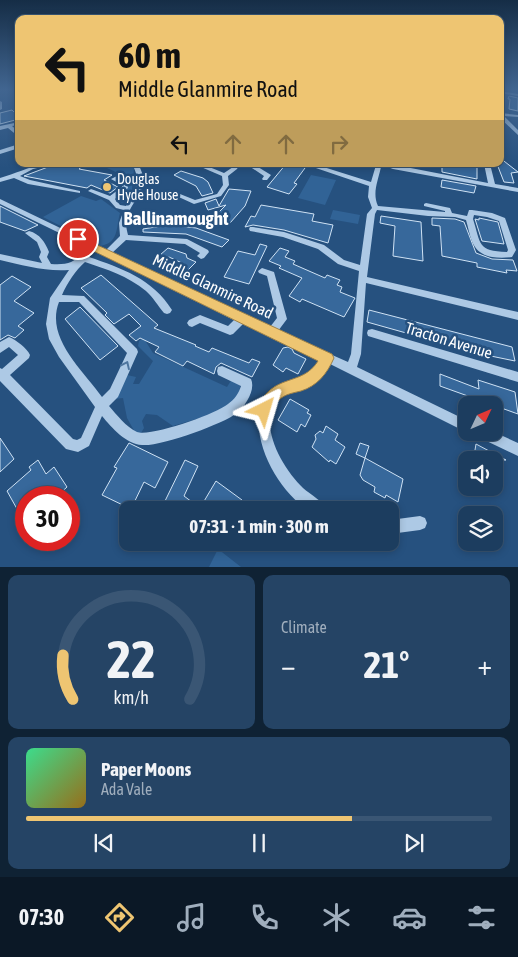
<!DOCTYPE html>
<html lang="en">
<head>
<meta charset="utf-8">
<style>
	body { margin:0; font-family:"Asap Condensed",sans-serif; background:#254465; color:#f1f3f6; height:100vh; display:flex; flex-direction:column; font-size:19px; white-space:nowrap }
	* { box-sizing:border-box; margin:0 }
	p { font-size:16px; color:#a0aebd }
	.icon { flex:none; width:28px; height:28px; fill:none; stroke:currentColor; stroke-width:2; stroke-linecap:round; stroke-linejoin:round }
	.map { position:relative; height:567px; overflow:hidden }
	.panel { display:flex; flex-direction:column; gap:8px; padding:8px; background:#0f2234; flex:1 }
	.panel>* { flex:none }
	.guide { position:absolute; left:15px; top:15px; width:489px; height:152px; border-radius:10px; box-shadow:0 2px 8px #0003,0 0 0 1px #3a5674; background:#eec572; color:#111; overflow:hidden }
	.needle { width:32px; rotate:46deg }
	.controls { position:absolute; left:458px; top:396px; display:grid; gap:10px }
	.controls a { display:grid; place-items:center; width:45px; height:45px; border-radius:10px; background:#1c3d5f; box-shadow:0 2px 8px #0003,0 0 0 1px #3a5674; font-size:25px }
	.speed { position:absolute; left:15px; top:486px; display:flex; gap:10px; font-size:25px; font-weight:700; text-align:center }
	.speed>* { display:grid; place-content:center; width:65px; height:65px; border-radius:50%; background:#1c3d5f; box-shadow:0 2px 8px #0003,0 0 0 1px #3a5674; line-height:1 }
	.speed .limit { border:8px solid #d22; background:#fff; color:#111 }
	.pin { position:absolute; display:grid; place-items:center; width:42px; height:42px; color:#fff; margin:-21px; border:2px solid #fff; border-radius:50%; box-shadow:0 1px 5px #0007 }
	.me { position:absolute; width:55px; margin:-28px; rotate:40deg; stroke-linejoin:round; filter:drop-shadow(0 0 4px #0008) }
	.turn { display:flex; align-items:center; gap:18px; height:105px; padding:0 20px; font-size:22px }
	.turn .icon { width:65px; height:65px; stroke-width:2.5 }
	.turn b { display:block; font-size:35px; line-height:42px }
	.lanes { display:flex; align-items:center; height:48px; padding:0 20px; background:#0003; justify-content:center; gap:25px; direction:ltr }
	.lanes .off { opacity:.35 }
	.big { font-size:38px; font-weight:700; line-height:1.1 }
	.panel .card { flex:1; display:flex; flex-direction:column; justify-content:center; gap:8px; min-width:0; padding:0 18px; border-radius:10px; background:#254465 }
	.panel .dial { align-items:center; gap:0 }
	.dial svg { height:130px; overflow:visible; fill:none; stroke:#3a5674; stroke-width:7; stroke-linecap:round; text-anchor:middle }
	.dial text { fill:#f1f3f6; stroke:none }
	.song { display:flex; align-items:center; gap:15px }
	.cover { width:60px; height:60px; border-radius:8px; background:linear-gradient(135deg,hsl(150 70% 55%),hsl(40 70% 35%)) }
	.played { height:5px; border-radius:2px; background:linear-gradient(90deg,#eec572 70%,#3a5674 70%) }
	.keys { display:flex; justify-content:space-around; direction:ltr }
	.heat { display:flex; justify-content:space-between; align-items:center; font-size:28px; direction:ltr }
	.panel .tiles { flex:1; display:grid; gap:8px; grid-template-columns:1fr 1fr }
	.card:last-child { grid-column:span 2 }
	.trip { position:absolute; left:119px; top:501px; width:280px; height:50px; border-radius:10px; background:#1c3d5f; box-shadow:0 2px 8px #0003,0 0 0 1px #3a5674; font-weight:700; line-height:50px; text-align:center }
	.menu { display:flex; height:80px; justify-content:space-around; align-items:center; background:#0b1826; color:#a0aebd }
	.menu .icon { width:35px; height:35px }
	.menu .current { color:#eec572 }
	.menu b { font-size:22px; color:#f1f3f6 }
	.map>svg:first-child { display:block }
	.green { fill:#316396 }
	.building { fill:#37689b; stroke:#cfe2f4 }
	.lines { fill:none; stroke-linecap:round; stroke-linejoin:round }
	.minor { fill:#adc9e5; fill-rule:evenodd }
	.oneway { stroke:#4e759e }
	.route { fill:#eec572; stroke:#9b804a }
	.poi-dot { fill:#eec572; stroke:#26517f; stroke-width:2 }
	.labels { text-anchor:middle; dominant-baseline:central; stroke-width:5; stroke-linejoin:round; paint-order:stroke }
	.far-poi-label { font-size:14px; fill:#fff; stroke:#26517f; text-anchor:start }
	.street-label { font-size:16px; fill:#fff; stroke:#26517f }
	.quarter-label { font-size:19px; font-weight:bold; fill:#fff; stroke:#26517f }
</style>
</head>
<body>
<div class="map">
<svg width="518" height="567" viewBox="0 0 518 567">
	<rect width="100%" height="100%" fill="#26517f"/>
	<!-- green -->
	<path class="green" d="M98,164H131L134,168L132,190L123,203L115,200L117,195L126,189L127,177Z
		M311,175L336,180L325,205L298,198Z
		M81,196L96,201L101,199L120,213C116,228 119,243 100,246L43,217Z
		M333,210L360,215L358,224L330,219Z
		M152,330L155,332L146,342L153,353L227,387L232,379L240,383C244,410 193,419 173,426L157,415L146,414L142,421L144,428L141,433L136,434L127,418L123,398L114,399L127,375L136,377L133,384H139L153,361L138,346L139,341Z
		M218,549L241,567H209Z"/>
	<!-- building -->
	<path class="building" d="M509,96L518,98V111L509,109L510,99H508Z
		M12,110L19,117V119L0,124V113Z
		M500,158L518,172L511,173L514,183L504,182L497,164H500Z
		M56,164H85L79,169L112,175L104,180L118,187L110,193L91,185L87,188L24,176Z
		M286,164H296L305,168L294,183L297,184L289,194L267,187Z
		M467,164H477V179L442,172V165L468,167Z
		M181,171L203,178L208,182L213,193L202,196L196,186L174,175Z
		M442,180L476,186L474,193L441,187Z
		M229,189L251,191L245,206L230,223L214,217L226,205L208,210L205,203L216,199L219,206Z
		M261,205L314,214L312,221L333,225L328,243L284,230L253,225L245,227L251,216L255,217Z
		M0,206L38,225L25,231L0,222Z
		M381,216L421,222L423,261L393,256L395,226L380,223Z
		M432,218L455,219L464,222L476,253L492,259L513,260L517,271L506,270L507,273L477,267V263L442,256L440,226L432,225Z
		M479,218L498,222L504,244L482,241L475,219L479,220Z
		M163,224L196,228L229,240L222,247L186,234L143,232V229L162,226Z
		M260,244L267,246L249,284L224,277L238,251L255,255Z
		M168,248L186,254L187,258L196,262L185,273L176,269L182,263L169,257L167,258L160,255Z
		M280,248L289,251L285,257L295,261L293,264L325,278L327,275L340,280L337,285L342,287L340,292L355,298L344,317L302,299L300,302L289,296L302,278L279,268L281,266L269,261Z
		M101,275L158,325L154,328L196,345L195,346L209,352L212,348L249,363L252,359L260,362L252,377L221,363L216,367L214,374L187,361L183,366L155,352L159,347L140,338L136,341L129,335L141,326L129,314L114,324L105,315L107,313L81,288Z
		M12,276L31,287L14,301L34,313L18,326L24,330L15,338L8,335L0,340V285Z
		M80,307L118,346L100,360L65,319Z
		M369,310L512,347L515,361L481,354L367,322Z
		M288,347L292,349L294,353L306,359L298,374L286,368L283,372L273,365L283,348Z
		M440,374L479,389L478,380L515,392L518,414L440,386Z
		M290,399L309,410L307,413L311,415L305,427L301,424L297,432L278,420Z
		M326,426L338,434L335,440L345,447L336,464L330,460L329,462L312,447L316,439L315,435L320,431L323,433Z
		M0,438L14,459L0,472Z
		M129,443L168,462L155,488L144,482L131,509L102,495L117,468L114,467Z
		M360,443L369,446L365,458L356,454Z
		M476,444L506,460H482L474,456Z
		M365,458L403,479L398,502L386,495L385,498L374,492L375,487L363,480L360,475Z
		M38,460L46,474L54,467L67,487L55,498H26V525L7,491L31,470L29,467Z
		M185,460L198,466L184,496L200,508L216,481L242,500L241,503L251,510H182L165,501Z"/>
	<g class="lines">
		<!-- minor -->
		<path class="minor" d="M16,89H19V91H16Z
			M500,91L518,94V96L500,93Z
			M0,101L2,102V109L0,110Z
			M500,113L518,115V117L504,116L518,130V135L500,118Z
			M19,122V125L12,126L19,132V137L8,128L0,130V126Z
			M19,144V148L0,154V150Z
			M43,164H54L33,169L20,176L30,180L80,191V193L28,184L14,178L0,182V178C15,174 28,167 43,164Z
			M132,164H138C154,191 129,198 126,223C126,227 127,231 128,235L187,239L208,250L209,252L204,258L201,259L197,256L200,253L185,244L126,240L112,253L270,327L277,318L267,276L259,273L258,271L262,268L274,272L287,319L278,331L348,362L351,354L359,271L338,264L318,249L283,237L250,231L249,229L250,227H253L284,232L324,245L344,260L360,265L367,214L372,208L368,197L369,186L307,165L306,164H314L371,182L376,165L390,164L488,183L484,164H490L495,184L518,188V192L393,169L385,166L381,167C378,181 372,193 378,206L445,212V211L424,206V204L426,203L450,208L452,213L467,216L469,210H472L492,213L505,218L516,250L512,257C505,258 498,258 492,257C471,253 471,237 466,220L455,217L428,216L377,210L375,214L367,277L518,312V320L366,283L361,354L357,367L466,420V432L330,364C324,373 318,381 309,386C299,391 285,391 277,399C257,425 283,469 303,488C310,494 325,503 328,510H308C276,490 240,425 270,391C278,382 291,383 301,378C309,375 315,367 320,360L243,324L233,334L230,335L200,323L192,327L189,326L187,323L189,320L200,315L228,326L234,320L94,251L89,257C121,268 153,279 172,310L170,313L167,314L164,313C158,306 153,297 146,291C128,276 106,269 85,262C76,270 67,283 62,295L84,296L137,349L138,352L118,397L109,406C117,415 126,427 137,432C151,437 216,414 228,404C234,400 239,393 241,386L218,375L217,371L218,367L222,366L251,379C256,390 245,406 237,413C223,424 160,447 142,445C126,444 112,428 102,416L89,446L78,452L66,449L0,381V368L2,369L18,355L9,347L0,353V342L9,337C16,340 27,348 30,355L29,358L10,375L73,439L77,440L81,438L95,407L59,357L49,339L46,324L50,298L69,270C46,272 22,265 0,260V254L42,263L39,257L41,252L37,242L25,233L29,231C40,234 45,242 49,252L47,257L51,264C71,265 75,262 88,247L0,204V199L106,250L120,236L119,223L124,210L116,208L109,200L88,191L91,189L110,196L122,187V185L111,179L117,176H121L122,177L119,179L127,183L128,188L115,199L120,205L126,206C135,190 142,182 132,164ZM474,215L487,217L499,221L508,250L507,252C477,251 481,244 473,219ZM59,302H79L127,353L110,389L102,397C83,370 45,338 59,302Z
			M194,164H202L224,173L233,167L234,164H240L237,169L228,176L229,185L221,196L194,204L170,193L173,191L175,192L195,200L217,194L223,185L222,176Z
			M246,164H253L271,175L267,180H263L262,179L264,176Z
			M372,329L518,372V382L368,336L367,333L368,330Z
			M474,432H494L518,443V456L476,436Z
			M420,516L425,518L427,523L425,528L420,530L390,534V520Z"/>
	</g>
	<!-- one-way arrows -->
	<defs><path id="oneway-chevron" d="M-2-3.5L2.5 0L-2 3.5" fill="none" stroke-width="1.6" stroke-linecap="round" stroke-linejoin="round" transform="scale(1.25)"/></defs>
	<use class="oneway" href="#oneway-chevron" transform="translate(126 365) rotate(-65)"/>
	<!-- sky -->
	<linearGradient id="sky" x2="0" y2="1"><stop stop-color="#152d46"/><stop offset="0.53" stop-color="#416590"/><stop offset="1" stop-color="#416590" stop-opacity="0"/></linearGradient>
	<rect width="518" height="168" fill="url(#sky)"/>
	<!-- route -->
	<path class="route" d="M78,236L332,354L334,358C327,374 317,386 301,391C293,393 285,394 279,400C273,406 273,414 264,418L259,416L256,410C273,371 301,388 318,361L75,242L73,239Z"/>
	<!-- markers -->
	<circle class="poi-dot" cx="107" cy="187" r="5"/>
	<g class="labels">
		<!-- far-poi labels -->
		<g class="far-poi-label">
			<text x="117" y="179">Douglas<tspan x="117" dy="16">Hyde House</tspan></text>
		</g>
		<!-- street labels -->
		<g class="street-label">
			<text transform="translate(213 286) rotate(25)">Middle Glanmire Road</text>
			<text transform="translate(449 340) rotate(17)">Tracton Avenue</text>
		</g>
		<!-- quarter labels -->
		<g class="quarter-label">
			<text x="176" y="218">Ballinamought</text>
		</g>
	</g>
</svg>
<div class="controls">
<a><svg class="needle" viewBox="-14 -14 28 28"><path d="M0-13l5 13h-10z" fill="#e53935"/><path d="M0 13l5-13h-10z" fill="#a0aebd"/></svg></a>
<a><svg class="icon" aria-label="sound" viewBox="0 0 24 24"><path d="M4 9h4l5-4v14l-5-4H4zM17 9q2 3 0 6"/></svg></a>
<a><svg class="icon" aria-label="layers" viewBox="0 0 24 24"><path d="M12 4l9 5-9 5-9-5zM3 14l9 5 9-5"/></svg></a>
</div>
<div class="speed"><div class="limit">30</div></div>
<div class="pin" style="left:78px;top:239px;background:#d93025"><svg class="icon" aria-label="arrive" viewBox="0 0 24 24"><path d="M6 21V4h12l-3 4 3 4H6"/></svg></div>
<svg class="me" style="left:264px;top:410px" viewBox="-20 -20 40 40"><path d="M0-17L14 15 0 8-14 15z" fill="#eec572" stroke="#fff" stroke-width="4"/></svg>
<div class="trip">07:31 · 1 min · 300 m</div>
<div class="guide">
<div class="turn"><svg class="icon" aria-label="left" viewBox="0 0 24 24"><path d="M17 20v-9H6M10 6l-5 5 5 5"/></svg><div><b>60 m</b>Middle Glanmire Road</div></div>
<div class="lanes"><svg class="icon" aria-label="left" viewBox="0 0 24 24"><path d="M17 20v-9H6M10 6l-5 5 5 5"/></svg><svg class="icon off" aria-label="ahead" viewBox="0 0 24 24"><path d="M12 20V5M6 11l6-6 6 6"/></svg><svg class="icon off" aria-label="ahead" viewBox="0 0 24 24"><path d="M12 20V5M6 11l6-6 6 6"/></svg><svg class="icon off" aria-label="right" viewBox="0 0 24 24"><path d="M7 20v-9h11M14 6l5 5-5 5"/></svg></div>
</div>
</div>
<section class="panel">
<div class="tiles">
<div class="card dial"><svg viewBox="0 0 100 80">
<path d="M14 69A42 42 0 1 1 86 69"/>
<path d="M14 69A42 42 0 0 1 8 42" stroke="#eec572"/>
<text x="50" y="56" font-size="32" font-weight="700">22</text>
<text x="50" y="72" font-size="11">km/h</text>
</svg></div>
<div class="card"><p>Climate</p>
<div class="heat"><a>−</a><b class="big">21°</b><a>+</a></div>
</div>
<div class="card">
<div class="song"><i class="cover"></i><div><b>Paper Moons</b><p>Ada Vale</p></div></div>
<div class="played"></div>
<div class="keys"><svg class="icon" aria-label="previous" viewBox="0 0 24 24"><path d="M18 5L8 12l10 7zM5 5v14"/></svg><svg class="icon" aria-label="pause" viewBox="0 0 24 24"><path d="M8 5v14M16 5v14"/></svg><svg class="icon" aria-label="next" viewBox="0 0 24 24"><path d="M6 5l10 7-10 7zM19 5v14"/></svg></div>
</div>
</div>
</section>
<nav class="menu">
<b>07:30</b>
<svg class="icon current" aria-label="directions" viewBox="0 0 24 24"><path d="M12 3l9 9-9 9-9-9zM9 14v-3h6M13 9l2 2-2 2"/></svg>
<svg class="icon" aria-label="music" viewBox="0 0 24 24"><path d="M9 18V5l10-2v13"/><circle cx="6" cy="18" r="3"/><circle cx="16" cy="16" r="3"/></svg>
<svg class="icon" aria-label="phone" viewBox="0 0 24 24"><path d="M5 4h4l2 5-3 2q2 4 5 5l2-3 5 2v4C11 20 4 13 5 4z"/></svg>
<svg class="icon" aria-label="climate" viewBox="0 0 24 24"><path d="M12 3v18M4 7l16 10M4 17L20 7"/></svg>
<svg class="icon" aria-label="car" viewBox="0 0 24 24"><path d="M5 17H2v-5l4-1 3-4h7l3 4 3 1v5h-3M9 17h6M6 11h13"/><circle cx="7" cy="17" r="2"/><circle cx="17" cy="17" r="2"/></svg>
<svg class="icon" aria-label="filters" viewBox="0 0 24 24"><path d="M4 7h16M4 17h16"/><circle cx="9" cy="7" r="2"/><circle cx="15" cy="17" r="2"/></svg>
</nav>
</body>
</html>
